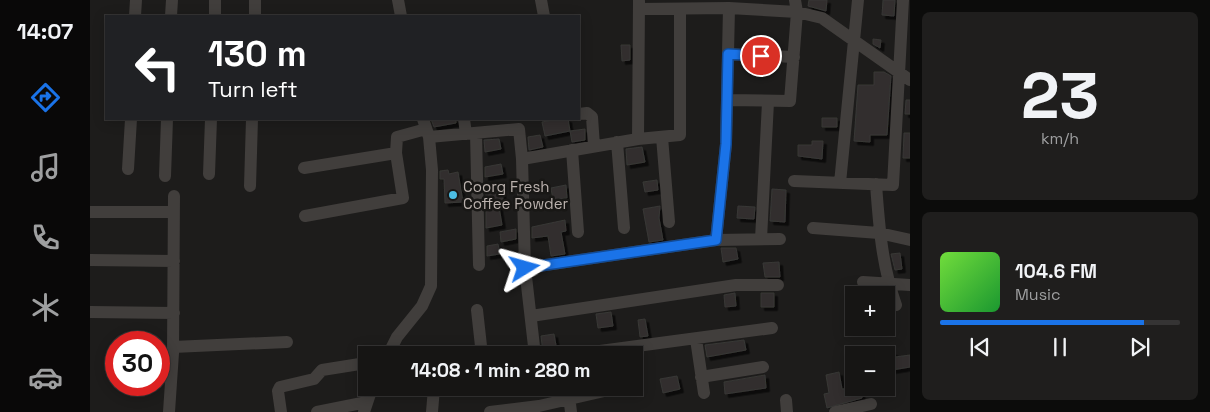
<!DOCTYPE html>
<html lang="en">
<head>
<meta charset="utf-8">
<style>
	body { margin:0; font-family:"Space Grotesk",sans-serif; background:#1f1e1d; color:#f1f3f6; height:100vh; display:flex; flex-direction:column; font-size:19px; white-space:nowrap }
	* { box-sizing:border-box; margin:0 }
	p { font-size:16px; color:#9e9fa0 }
	.icon { flex:none; width:28px; height:28px; fill:none; stroke:currentColor; stroke-width:2; stroke-linecap:round; stroke-linejoin:round }
	.map { position:relative; flex:1; overflow:hidden }
	.drawer { display:flex; flex-direction:column; gap:12px; padding:12px; background:#0c0c0b; width:300px }
	.drawer>* { flex:none }
	.guide { position:absolute; left:15px; top:15px; width:475px; height:105px; border-radius:0px; box-shadow:0 2px 12px #0003,0 0 0 1px #353434; background:#202124; color:#fff; overflow:hidden }
	.controls { position:absolute; left:755px; top:286px; display:grid; gap:10px }
	.controls a { display:grid; place-items:center; width:50px; height:50px; border-radius:0px; background:#161514; box-shadow:0 2px 12px #0003,0 0 0 1px #353434; font-size:25px }
	.speed { position:absolute; left:15px; top:331px; display:flex; gap:10px; font-size:25px; font-weight:700; text-align:center }
	.speed>* { display:grid; place-content:center; width:65px; height:65px; border-radius:50%; background:#161514; box-shadow:0 2px 12px #0003,0 0 0 1px #353434; line-height:1 }
	.speed .limit { border:8px solid #d22; background:#fff; color:#111 }
	.pin { position:absolute; display:grid; place-items:center; width:42px; height:42px; color:#fff; margin:-21px; border:2px solid #fff; border-radius:50%; box-shadow:0 1px 5px #0007 }
	.me { position:absolute; width:55px; margin:-28px; rotate:82deg; stroke-linejoin:round; filter:drop-shadow(0 0 4px #0008) }
	.turn { display:flex; align-items:center; gap:18px; height:105px; padding:0 20px; font-size:22px }
	.turn .icon { width:65px; height:65px; stroke-width:2.5 }
	.turn b { display:block; font-size:35px; line-height:42px }
	.drawer .widget { flex:1; display:flex; flex-direction:column; justify-content:center; gap:8px; min-width:0; padding:0 18px; border-radius:8px; background:#1f1e1d }
	.drawer .dial { align-items:center; gap:0 }
	.dial b { font-size:65px; line-height:1 }
	.song { display:flex; align-items:center; gap:15px }
	.cover { width:60px; height:60px; border-radius:8px; background:linear-gradient(135deg,hsl(100 70% 55%),hsl(130 70% 35%)) }
	.played { height:5px; border-radius:2px; background:linear-gradient(90deg,#1a73e8 85%,#353434 85%) }
	.keys { display:flex; justify-content:space-around; direction:ltr }
	.trip { position:absolute; left:268px; top:346px; width:285px; height:50px; border-radius:0px; background:#161514; box-shadow:0 2px 12px #0003,0 0 0 1px #353434; font-weight:700; line-height:50px; text-align:center }
	main { display:flex; flex:1; min-height:0 }
	.menu { display:flex; flex-direction:column; width:90px; justify-content:space-around; align-items:center; background:#090808; color:#9e9fa0 }
	.menu .icon { width:35px; height:35px }
	.menu .current { color:#1a73e8 }
	.menu b { font-size:22px; color:#f1f3f6 }
	.map>svg:first-child { display:block }
	.building { fill:#302f2e; stroke:#383735; filter:url(#shadow) }
	.lines { fill:none; stroke-linecap:round; stroke-linejoin:round }
	.minor { stroke:#413e3c; stroke-width:12 }
	.route-casing { stroke:#114b97; stroke-width:12 }
	.route { stroke:#1a73e8; stroke-width:9 }
	.poi-dot { fill:#4cbde3; stroke:#181715; stroke-width:2 }
	.labels { text-anchor:middle; dominant-baseline:central; stroke-width:5; stroke-linejoin:round; paint-order:stroke }
	.poi-label { font-size:15px; fill:#bbb2ae; stroke:#181715; text-anchor:start }
</style>
</head>
<body>
<main>
<nav class="menu">
<b>14:07</b>
<svg class="icon current" aria-label="directions" viewBox="0 0 24 24"><path d="M12 3l9 9-9 9-9-9zM9 14v-3h6M13 9l2 2-2 2"/></svg>
<svg class="icon" aria-label="music" viewBox="0 0 24 24"><path d="M9 18V5l10-2v13"/><circle cx="6" cy="18" r="3"/><circle cx="16" cy="16" r="3"/></svg>
<svg class="icon" aria-label="phone" viewBox="0 0 24 24"><path d="M5 4h4l2 5-3 2q2 4 5 5l2-3 5 2v4C11 20 4 13 5 4z"/></svg>
<svg class="icon" aria-label="climate" viewBox="0 0 24 24"><path d="M12 3v18M4 7l16 10M4 17L20 7"/></svg>
<svg class="icon" aria-label="car" viewBox="0 0 24 24"><path d="M5 17H2v-5l4-1 3-4h7l3 4 3 1v5h-3M9 17h6M6 11h13"/><circle cx="7" cy="17" r="2"/><circle cx="17" cy="17" r="2"/></svg>
</nav>
<div class="map">
<svg width="820" height="412" viewBox="0 0 820 412">
	<defs>
		<filter id="shadow"><feDropShadow dx="3.5" dy="3.5" stdDeviation="0" flood-color="#0009"/></filter>
	</defs>
	<rect width="100%" height="100%" fill="#1d1c1b"/>
	<!-- building -->
	<path class="building" d="M719,0H737L736,11L718,6Z
		M793,0H805L804,16L792,15Z
		M783,39L791,40L790,48L783,44Z
		M531,45H540V60L532,61Z
		M784,72H794L801,76L797,135H780V142L764,141L768,85H784Z
		M816,100H820V114H815Z
		M732,118H747V127H732Z
		M341,119H366V123L344,127Z
		M468,119H478L480,131L455,136L452,122Z
		M495,129V140L482,142L480,131Z
		M814,133H820V158H813Z
		M450,135L453,147L439,150L438,137Z
		M409,139L411,149L395,152L394,140Z
		M722,141H733L732,159L708,156V145H722Z
		M552,147L555,162L537,165L536,149Z
		M411,164L413,174L395,177V167Z
		M358,170L359,174L368,172L373,202L355,203L354,179H350V171Z
		M567,180L568,190L555,192L553,182Z
		M476,185L477,198L463,200L461,188Z
		M682,189L696,190L695,222L680,221Z
		M412,191L413,200L408,201L412,225L396,228V193Z
		M570,206L569,218L573,240L559,242L553,209Z
		M648,206L665,207L664,219L647,218Z
		M475,220L476,231L471,232L475,254L461,256L458,236L442,238V227Z
		M426,229V239L411,242L410,232Z
		M408,244L410,254L397,256V246Z
		M631,248H646L648,259L633,262Z
		M810,253L812,269L805,270L801,254Z
		M689,262L690,277H675L673,263Z
		M645,293L646,306L635,307L634,295Z
		M671,293H684V307H671Z
		M521,312L523,326L508,328L506,314Z
		M555,319L558,336L550,337L548,320Z
		M464,334L467,351L453,353L451,336Z
		M654,340L656,350L617,357L615,345Z
		M804,352L805,357L820,355V367L796,371V353Z
		M749,372L752,389L770,388L772,398L737,408L734,394L739,393L736,375Z
		M675,375L676,388L635,394L634,382Z
		M587,376L590,389L573,393L570,379Z"/>
	<g class="lines">
		<!-- minor -->
		<path class="minor" d="M308,0L311,16
			M451,0L454,16
			M549,9L639,8L707,12L732,18L820,80
			M45,16L46,0
			M81,16L82,0
			M125,16V0
			M165,16V0
			M638,54L704,57
			M637,100L700,101L707,12L705,0
			M489,114L497,113L502,117L504,146
			M374,119L376,134
			M386,133L389,265
			M339,137L429,129L432,159L435,268L445,355
			M572,137L579,222
			M548,139L549,1
			M527,142L534,228
			M482,150L488,232
			M432,159L548,139L590,135V9
			M214,168L306,153
			M38,169L41,119
			M119,174L121,119
			M75,176L77,119
			M704,181L803,185L813,0
			M750,183L768,0
			M786,184C789,226 792,266 806,305
			M160,186L162,119
			M0,212H84
			M215,216L313,198L306,153L307,137L336,129
			M723,228L789,233L820,240
			M671,239L678,102
			M626,240L636,144L639,8
			M0,260L84,261
			M435,268L626,240L690,239
			M773,282L820,285
			M387,310L392,355
			M0,312L84,313
			M441,316L646,285H688
			M606,339L614,393
			M83,347L197,342
			M298,355L307,337L332,306L341,286L342,170L339,137L333,119
			M480,355L682,328
			M611,377L673,367
			M478,388L481,412
			M696,400L697,412
			M79,412L83,353L84,196
			M191,412L188,391L190,387L224,379L232,370L276,363
			M227,412L277,402
			M274,412L282,388
			M342,412L344,388
			M400,412L449,406L523,389
			M745,412L781,404"/>
	</g>
	<g class="lines">
		<defs>
			<path id="route" d="M435,268L626,240L636,144L638,54L671,56"/>
		</defs>
		<!-- route casing -->
		<use href="#route" class="route-casing"/>
		<!-- route -->
		<use href="#route" class="route"/>
	</g>
	<!-- markers -->
	<circle class="poi-dot" cx="363" cy="195" r="5"/>
	<g class="labels">
		<!-- poi labels -->
		<g class="poi-label">
			<text x="373" y="186">Coorg Fresh<tspan x="373" dy="17">Coffee Powder</tspan></text>
		</g>
	</g>
</svg>
<div class="controls">
<a>+</a>
<a>−</a>
</div>
<div class="speed"><div class="limit">30</div></div>
<div class="pin" style="left:671px;top:56px;background:#d93025"><svg class="icon" aria-label="arrive" viewBox="0 0 24 24"><path d="M6 21V4h12l-3 4 3 4H6"/></svg></div>
<svg class="me" style="left:435px;top:268px" viewBox="-20 -20 40 40"><path d="M0-17L14 15 0 8-14 15z" fill="#1a73e8" stroke="#fff" stroke-width="4"/></svg>
<div class="trip">14:08 · 1 min · 280 m</div>
<div class="guide">
<div class="turn"><svg class="icon" aria-label="left" viewBox="0 0 24 24"><path d="M17 20v-9H6M10 6l-5 5 5 5"/></svg><div><b>130 m</b>Turn left</div></div>
</div>
</div>
<section class="drawer">
<div class="widget dial"><b>23</b><p>km/h</p></div>
<div class="widget">
<div class="song"><i class="cover"></i><div><b>104.6 FM</b><p>Music</p></div></div>
<div class="played"></div>
<div class="keys"><svg class="icon" aria-label="previous" viewBox="0 0 24 24"><path d="M18 5L8 12l10 7zM5 5v14"/></svg><svg class="icon" aria-label="pause" viewBox="0 0 24 24"><path d="M8 5v14M16 5v14"/></svg><svg class="icon" aria-label="next" viewBox="0 0 24 24"><path d="M6 5l10 7-10 7zM19 5v14"/></svg></div>
</div>
</section>
</main>
</body>
</html>
